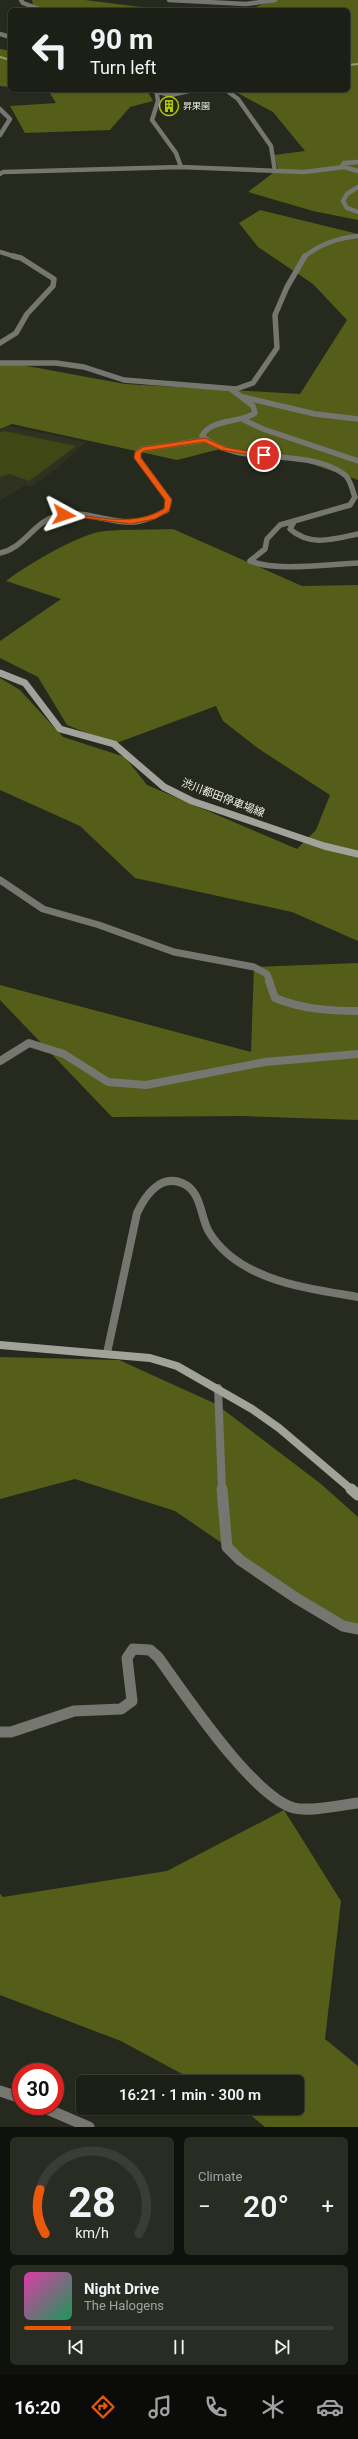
<!DOCTYPE html>
<html lang="en">
<head>
<meta charset="utf-8">
<style>
	body { margin:0; font-family:Roboto,"Noto Sans JP",sans-serif; background:#292c23; color:#f1f3f6; height:100vh; display:flex; flex-direction:column; font-size:15px; white-space:nowrap }
	* { box-sizing:border-box; margin:0 }
	p { font-size:13px; color:#a0a2a1 }
	.icon { flex:none; width:22px; height:22px; fill:none; stroke:currentColor; stroke-width:2; stroke-linecap:round; stroke-linejoin:round }
	.map { position:relative; height:2127px; overflow:hidden }
	.side { display:flex; flex-direction:column; gap:10px; padding:10px; background:#0f110c; flex:1 }
	.side>* { flex:none }
	.banner { position:absolute; left:8px; top:8px; width:342px; height:84px; border-radius:6px; box-shadow:0 1px 3px #0004,0 0 0 1px #3a3d35; background:#1c1f16; color:#f1f3f6; overflow:hidden }
	.speed { position:absolute; left:12px; top:2063px; display:flex; gap:8px; font-size:20px; font-weight:700; text-align:center }
	.speed>* { display:grid; place-content:center; width:52px; height:52px; border-radius:50%; background:#1c1f16; box-shadow:0 1px 3px #0004,0 0 0 1px #3a3d35; line-height:1 }
	.speed .limit { border:6px solid #d22; background:#fff; color:#111 }
	.pin { position:absolute; display:grid; place-items:center; width:34px; height:34px; color:#fff; margin:-17px; border:2px solid #fff; border-radius:50%; box-shadow:0 1px 4px #0007 }
	.me { position:absolute; width:44px; margin:-22px; rotate:95deg; stroke-linejoin:round; filter:drop-shadow(0 0 3px #0008) }
	.turn { display:flex; align-items:center; gap:14px; height:84px; padding:0 16px; font-size:18px }
	.turn .icon { width:52px; height:52px; stroke-width:2.5 }
	.turn b { display:block; font-size:28px; line-height:34px }
	.big { font-size:30px; font-weight:600; line-height:1.1 }
	.side .card { flex:1; display:flex; flex-direction:column; justify-content:center; gap:6px; min-width:0; padding:0 14px; border-radius:6px; background:#292c23 }
	.side .dial { align-items:center; gap:0 }
	.dial svg { height:104px; overflow:visible; fill:none; stroke:#3a3d35; stroke-width:7; stroke-linecap:round; text-anchor:middle }
	.dial text { fill:#f1f3f6; stroke:none }
	.song { display:flex; align-items:center; gap:12px }
	.cover { width:48px; height:48px; border-radius:6px; background:linear-gradient(135deg,hsl(320 70% 55%),hsl(150 70% 35%)) }
	.played { height:4px; border-radius:2px; background:linear-gradient(90deg,#ea580c 15%,#3a3d35 15%) }
	.keys { display:flex; justify-content:space-around; direction:ltr }
	.heat { display:flex; justify-content:space-between; align-items:center; font-size:22px; direction:ltr }
	.side .tiles { flex:1; display:grid; gap:10px; grid-template-columns:1fr 1fr }
	.card:last-child { grid-column:span 2 }
	.trip { position:absolute; left:76px; top:2075px; width:228px; height:40px; border-radius:6px; background:#1c1f16; box-shadow:0 1px 3px #0004,0 0 0 1px #3a3d35; font-weight:600; line-height:40px; text-align:center }
	.tab-bar { display:flex; height:64px; justify-content:space-around; align-items:center; background:#0b0c09; color:#a0a2a1 }
	.tab-bar .icon { width:28px; height:28px }
	.tab-bar .active { color:#ea580c }
	.tab-bar b { font-size:18px; color:#f1f3f6 }
	.map>svg:first-child { display:block }
	.built { fill:#2f3221 }
	.green { fill:#3f4715 }
	.forest { fill:#545e18 }
	.lines { fill:none; stroke-linecap:round; stroke-linejoin:round }
	.stream { stroke:#939c6a; stroke-width:2 }
	.street-far4 { stroke:#757670; stroke-width:4.5 }
	.street-far3 { stroke:#757670; stroke-width:5.5 }
	.street-far2 { stroke:#757670; stroke-width:7 }
	.street-far1 { stroke:#757670; stroke-width:8 }
	.street { stroke:#757670; stroke-width:11 }
	.secondary-far2 { stroke:#a1a39a; stroke-width:7 }
	.secondary-far1 { stroke:#a1a39a; stroke-width:8 }
	.secondary { stroke:#a1a39a; stroke-width:11 }
	.route { fill:#ea580c; stroke:#983908 }
	.labels { text-anchor:middle; dominant-baseline:central; stroke-width:4; stroke-linejoin:round; paint-order:stroke }
	.far-poi-label { font-size:9px; fill:#f1f3ec; stroke:#26291d; text-anchor:start }
	.street-label { font-size:11px; fill:#f1f3ec; stroke:#26291d }
</style>
</head>
<body>
<div class="map">
<svg width="358" height="2127" viewBox="0 0 358 2127">
	<rect width="100%" height="100%" fill="#26291d"/>
	<!-- built -->
	<path class="built" d="M9,426L86,442L57,468L31,487L25,485L0,501V430Z"/>
	<!-- green -->
	<path class="green" d="M4,431L76,446L29,481L9,474L0,477V432Z"/>
	<!-- forest -->
	<path class="forest" d="M32,0H85L165,10H45L33,5Z
		M272,0H358V220L313,211L248,192L278,169L274,155L305,151L273,112L232,90H348V10H249Z
		M0,49L10,51V87L0,86Z
		M48,90H147L153,101L130,107L110,130L25,133L10,106L56,103Z
		M260,210L358,234V480L300,460L224,448L177,460L12,424L0,429V361L125,384L300,394L347,320L313,284L258,247L239,223Z
		M173,529L302,586L358,585V941L292,912L135,878L80,826L0,790V678L20,690L63,737L125,757L147,785L297,849L316,830L330,795L259,749L223,721L216,706L114,744L67,725L38,677L0,658V641L61,599L6,581C27,565 80,533 105,531C127,529 151,530 173,529Z
		M358,963V1120L243,1116L112,1117L0,1000V985L251,1052L254,967Z
		M0,1357L119,1360L216,1404L321,1484L358,1517V1630L343,1626L175,1511L75,1479L0,1499Z
		M284,1810L341,1901L325,2039L358,2066V2127H265L242,2108H297V2082H197L121,2041L0,1995V1894L3,1897L167,1871Z"/>
	<g class="lines">
		<!-- stream -->
		<path class="stream" d="M0,57L10,60
			M348,65L358,64"/>
		<!-- street-far4 -->
		<path class="street-far4" d="M21,0L23,3L42,10
			M169,0L246,4L275,0
			M0,34L10,37
			M149,90L171,95L193,90
			M226,90L238,99L271,146L275,171
			M157,95L158,101L152,120L176,153L181,167
			M0,109L10,119L0,135
			M342,166L344,163L358,162
			M0,174L3,172L181,167L304,172L344,167L358,171
			M358,187L347,194L343,201L347,208L358,212
			M0,252L16,257
			M304,257C320,244 338,238 358,236"/>
		<!-- street-far3 -->
		<path class="street-far3" d="M0,343L16,333L27,314L53,286L54,279L21,258L13,256
			M0,363H56L84,367L124,380L236,389L253,383L277,348L275,315L287,287L305,256
			M231,389L253,406L255,413C240,423 210,419 202,436C238,468 308,446 345,475C351,480 352,490 355,497L350,505L280,525L267,539L265,549L250,561C275,572 330,564 358,563
			M243,397L315,414L358,419
			M244,420L263,429L358,461
			M294,522L290,529C310,547 334,539 358,534
			M0,553C24,548 33,523 56,516C82,508 109,524 135,522C147,521 157,515 167,510L169,500L138,458V452L143,449L205,440"/>
		<!-- street-far2 -->
		<path class="street-far2" d="M0,880L43,909L99,925L174,952L254,967L267,974L270,982"/>
		<!-- street-far1 -->
		<path class="street-far1" d="M269,981L275,998C302,1009 329,1011 358,1011
			M0,1061L29,1043L64,1054L108,1082L146,1085L265,1062L358,1054
			M107,1353L137,1213C145,1196 160,1174 182,1183C202,1191 200,1217 209,1232C239,1281 307,1288 358,1297
			M218,1388L222,1490"/>
		<!-- street -->
		<path class="street" d="M222,1489L227,1547L240,1560L296,1598L343,1626L358,1629
			M0,1732H11L74,1711L121,1709L132,1701L127,1658L133,1649L150,1650L158,1657C184,1693 253,1797 294,1808C310,1812 341,1805 358,1803
			M0,2091L21,2098
			M40,2106L89,2127"/>
		<!-- secondary-far2 -->
		<path class="secondary-far2" d="M0,673L25,683L60,729L114,744L164,787L192,801L324,846L358,854"/>
		<!-- secondary-far1 -->
		<path class="secondary-far1" d="M0,1345L150,1358L177,1366L252,1409L279,1428L352,1490"/>
		<!-- secondary -->
		<path class="secondary" d="M351,1489L358,1495"/>
	</g>
	<!-- route -->
	<path class="route" d="M205,438L225,447L267,455L264,457L221,450L204,442L144,451L141,453V458L172,500L169,511L155,519L131,524L61,515L64,513C98,517 133,527 164,509L165,500L134,458L135,452L143,447Z"/>
	<!-- icons -->
	<defs>
		<symbol id="building-ring" viewBox="-11 -11 22 22"><circle r="9.5" fill="#26291d" stroke="#afc506" stroke-width="1.5"/><path d="M-4-6H4V6H1V3H-1V6H-4ZM-2.5-4.3h1.7v1.8h-1.7ZM.8-4.3h1.7v1.8H.8ZM-2.5-1h1.7V.8h-1.7ZM.8-1h1.7V.8H.8Z" fill="#afc506"/></symbol>
	</defs>
	<g fill-rule="evenodd">
		<use href="#building-ring" x="158" y="95" width="22" height="22"/>
	</g>
	<g class="labels">
		<!-- far-poi labels -->
		<g class="far-poi-label">
			<text x="183" y="106">昇果園</text>
		</g>
		<!-- street labels -->
		<g class="street-label">
			<text transform="translate(223 798) rotate(21)">渋川都田停車場線</text>
		</g>
	</g>
</svg>
<div class="speed"><div class="limit">30</div></div>
<div class="pin" style="left:264px;top:455px;background:#d93025"><svg class="icon" aria-label="arrive" viewBox="0 0 24 24"><path d="M6 21V4h12l-3 4 3 4H6"/></svg></div>
<svg class="me" style="left:64px;top:515px" viewBox="-20 -20 40 40"><path d="M0-17L14 15 0 8-14 15z" fill="#ea580c" stroke="#fff" stroke-width="4"/></svg>
<div class="trip">16:21 · 1 min · 300 m</div>
<div class="banner">
<div class="turn"><svg class="icon" aria-label="left" viewBox="0 0 24 24"><path d="M17 20v-9H6M10 6l-5 5 5 5"/></svg><div><b>90 m</b>Turn left</div></div>
</div>
</div>
<section class="side">
<div class="tiles">
<div class="card dial"><svg viewBox="0 0 100 80">
<path d="M14 69A42 42 0 1 1 86 69"/>
<path d="M14 69A42 42 0 0 1 10 35" stroke="#ea580c"/>
<text x="50" y="56" font-size="32" font-weight="700">28</text>
<text x="50" y="72" font-size="11">km/h</text>
</svg></div>
<div class="card"><p>Climate</p>
<div class="heat"><a>−</a><b class="big">20°</b><a>+</a></div>
</div>
<div class="card">
<div class="song"><i class="cover"></i><div><b>Night Drive</b><p>The Halogens</p></div></div>
<div class="played"></div>
<div class="keys"><svg class="icon" aria-label="previous" viewBox="0 0 24 24"><path d="M18 5L8 12l10 7zM5 5v14"/></svg><svg class="icon" aria-label="pause" viewBox="0 0 24 24"><path d="M8 5v14M16 5v14"/></svg><svg class="icon" aria-label="next" viewBox="0 0 24 24"><path d="M6 5l10 7-10 7zM19 5v14"/></svg></div>
</div>
</div>
</section>
<nav class="tab-bar">
<b>16:20</b>
<svg class="icon active" aria-label="directions" viewBox="0 0 24 24"><path d="M12 3l9 9-9 9-9-9zM9 14v-3h6M13 9l2 2-2 2"/></svg>
<svg class="icon" aria-label="music" viewBox="0 0 24 24"><path d="M9 18V5l10-2v13"/><circle cx="6" cy="18" r="3"/><circle cx="16" cy="16" r="3"/></svg>
<svg class="icon" aria-label="phone" viewBox="0 0 24 24"><path d="M5 4h4l2 5-3 2q2 4 5 5l2-3 5 2v4C11 20 4 13 5 4z"/></svg>
<svg class="icon" aria-label="climate" viewBox="0 0 24 24"><path d="M12 3v18M4 7l16 10M4 17L20 7"/></svg>
<svg class="icon" aria-label="car" viewBox="0 0 24 24"><path d="M5 17H2v-5l4-1 3-4h7l3 4 3 1v5h-3M9 17h6M6 11h13"/><circle cx="7" cy="17" r="2"/><circle cx="17" cy="17" r="2"/></svg>
</nav>
</body>
</html>
